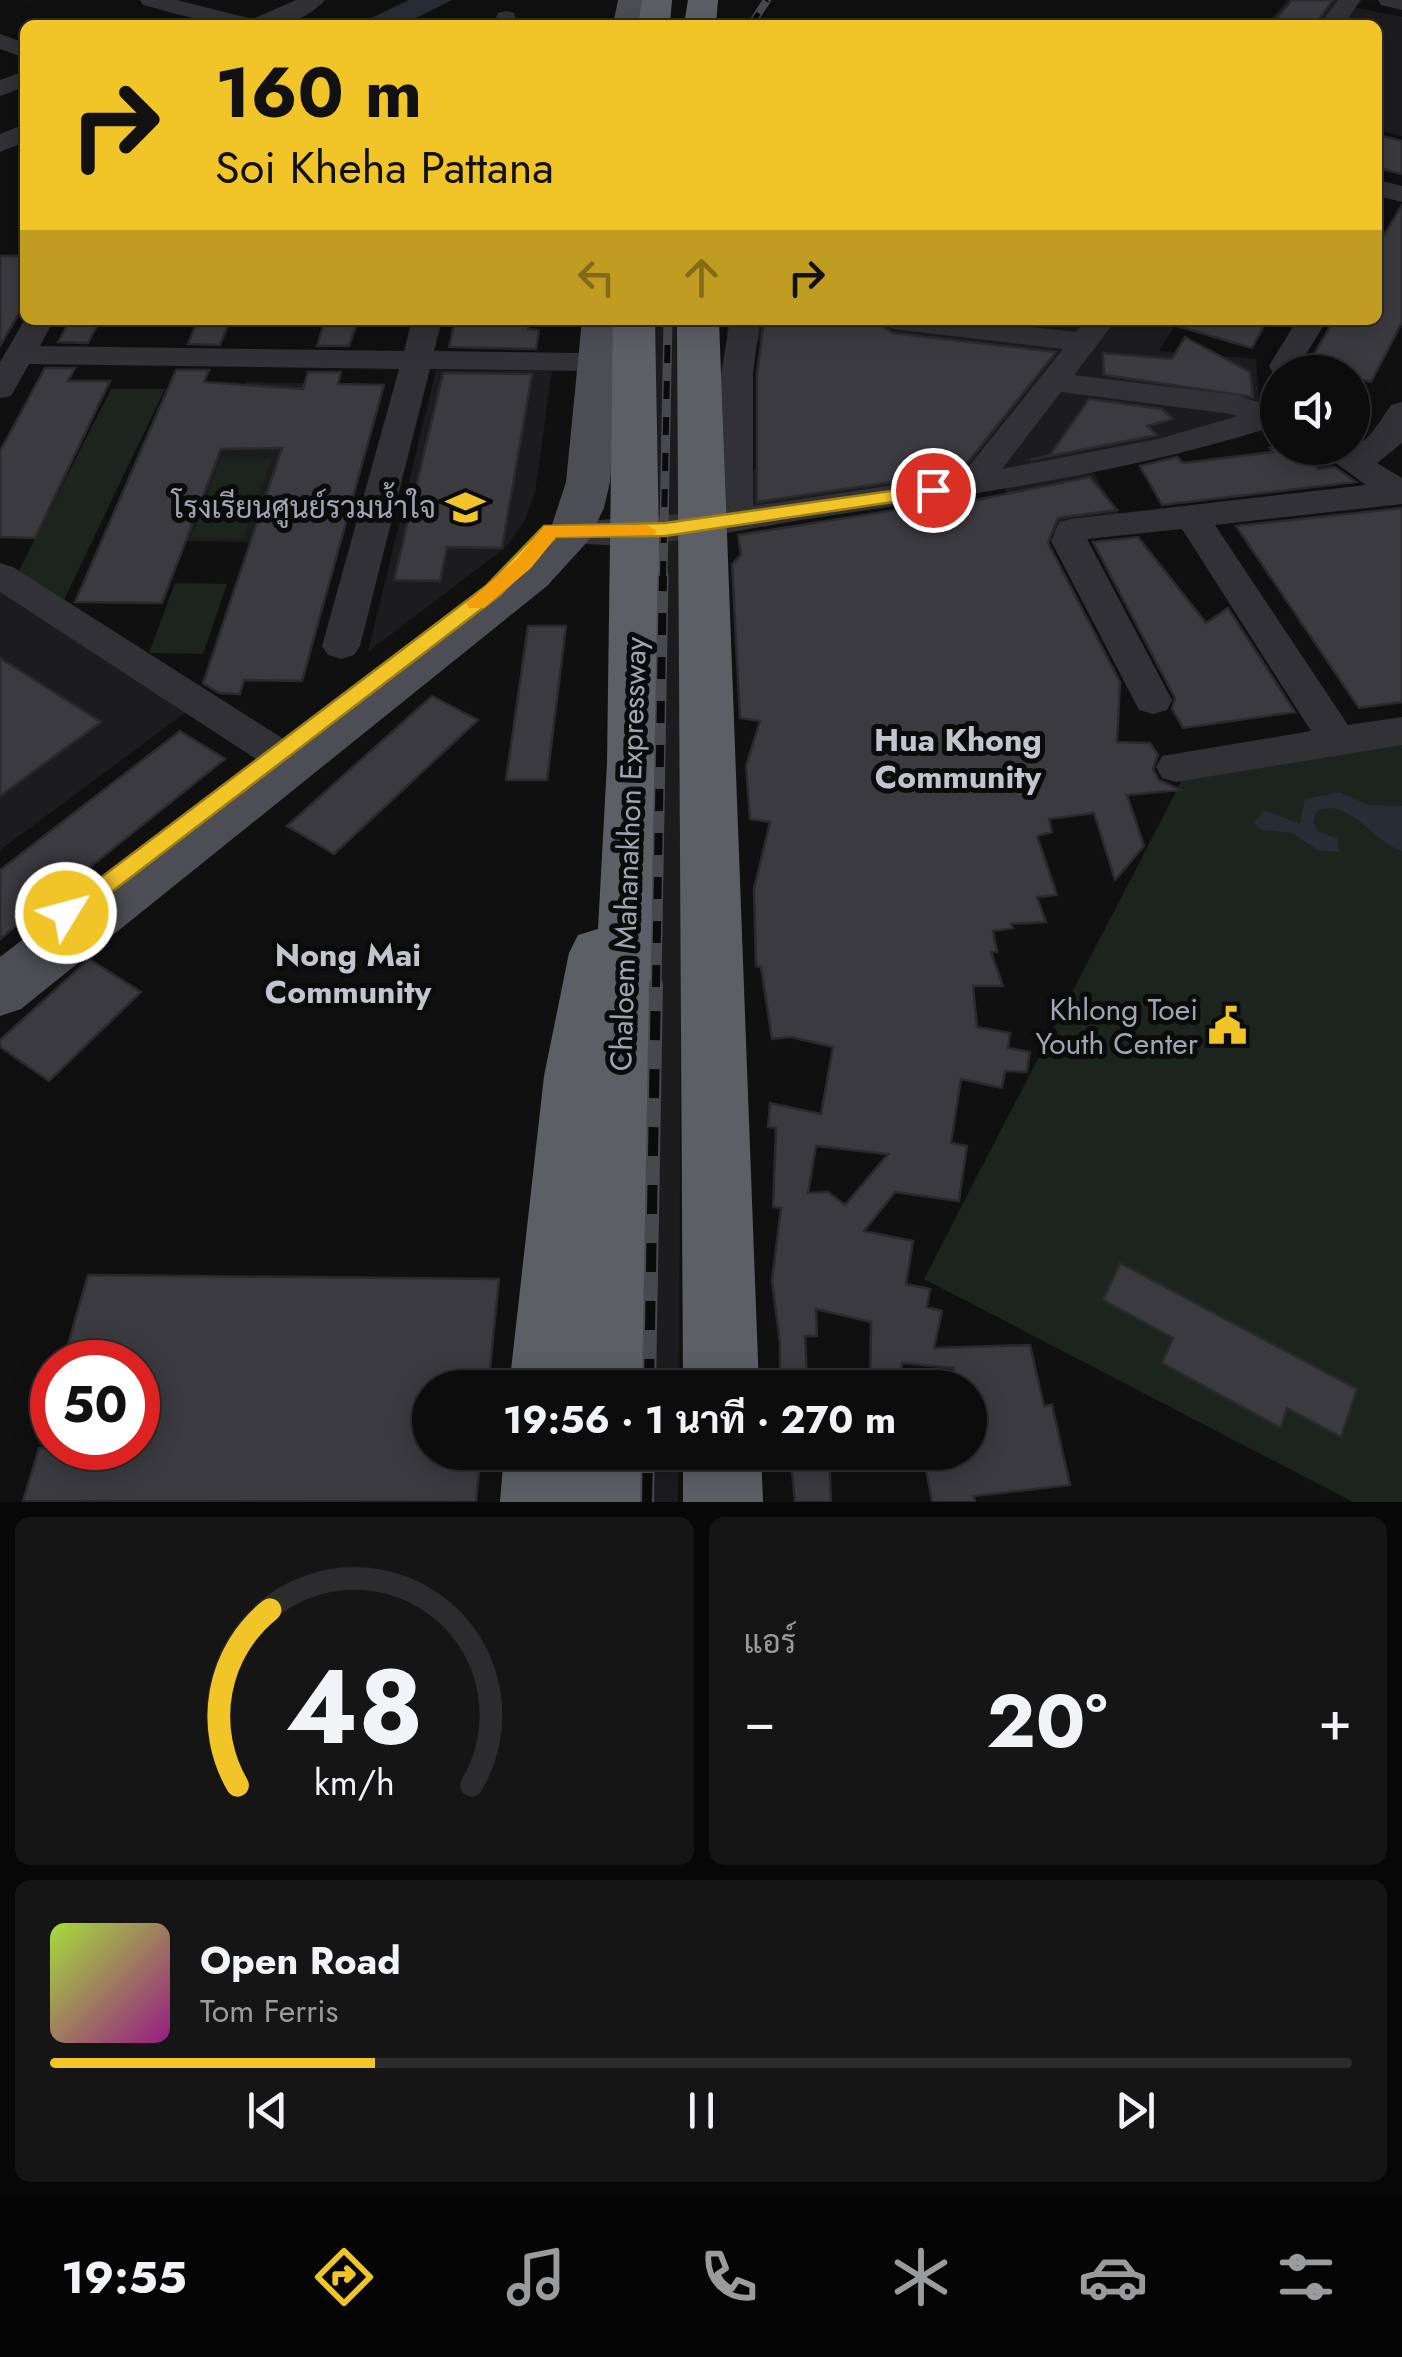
<!DOCTYPE html>
<html lang="th">
<head>
<meta charset="utf-8">
<style>
	body { margin:0; font-family:Jost,Sarabun,sans-serif; background:#151516; color:#f1f3f6; height:100vh; display:flex; flex-direction:column; font-size:38px; white-space:nowrap }
	* { box-sizing:border-box; margin:0 }
	p { font-size:32px; color:#9a9b9d }
	.icon { flex:none; width:55px; height:55px; fill:none; stroke:currentColor; stroke-width:2; stroke-linecap:round; stroke-linejoin:round }
	.map { position:relative; height:1502px; overflow:hidden }
	.details { display:flex; flex-direction:column; gap:15px; padding:15px; background:#070707; flex:1 }
	.details>* { flex:none }
	.banner { position:absolute; left:20px; top:20px; width:1362px; height:305px; border-radius:15px; box-shadow:0 5px 25px #0003,0 0 0 2px #2c2c2e; background:#f1c428; color:#111; overflow:hidden }
	.buttons { position:absolute; left:1260px; top:355px; display:grid; gap:20px }
	.buttons a { display:grid; place-items:center; width:110px; height:110px; border-radius:50%; background:#0c0c0d; box-shadow:0 5px 25px #0003,0 0 0 2px #2c2c2e; font-size:50px }
	.speed { position:absolute; left:30px; top:1340px; display:flex; gap:20px; font-size:50px; font-weight:700; text-align:center }
	.speed>* { display:grid; place-content:center; width:130px; height:130px; border-radius:50%; background:#0c0c0d; box-shadow:0 5px 25px #0003,0 0 0 2px #2c2c2e; line-height:1 }
	.speed .limit { border:15px solid #d22; background:#fff; color:#111 }
	.pin { position:absolute; display:grid; place-items:center; width:85px; height:85px; color:#fff; margin:-42px; border:5px solid #fff; border-radius:50%; box-shadow:0 2px 10px #0007 }
	.me { position:absolute; width:110px; margin:-55px; rotate:53deg; stroke-linejoin:round; filter:drop-shadow(0 0 8px #0008) }
	.turn { display:flex; align-items:center; gap:35px; height:210px; padding:0 30px; font-size:45px }
	.turn .icon { width:130px; height:130px; stroke-width:2.5 }
	.turn b { display:block; font-size:70px; line-height:85px }
	.lanes { display:flex; align-items:center; height:95px; padding:0 30px; background:#0003; justify-content:center; gap:50px; direction:ltr }
	.lanes .off { opacity:.35 }
	.big { font-size:75px; font-weight:700; line-height:1.1 }
	.details .card { flex:1; display:flex; flex-direction:column; justify-content:center; gap:15px; min-width:0; padding:0 35px; border-radius:15px; background:#151516 }
	.details .dial { align-items:center; gap:0 }
	.dial svg { height:260px; overflow:visible; fill:none; stroke:#2c2c2e; stroke-width:7; stroke-linecap:round; text-anchor:middle }
	.dial text { fill:#f1f3f6; stroke:none }
	.song { display:flex; align-items:center; gap:30px }
	.cover { width:120px; height:120px; border-radius:15px; background:linear-gradient(135deg,hsl(80 70% 55%),hsl(310 70% 35%)) }
	.played { height:10px; border-radius:5px; background:linear-gradient(90deg,#f1c428 25%,#2c2c2e 25%) }
	.keys { display:flex; justify-content:space-around; direction:ltr }
	.heat { display:flex; justify-content:space-between; align-items:center; font-size:55px; direction:ltr }
	.details .tiles { flex:1; display:grid; gap:15px; grid-template-columns:1fr 1fr }
	.card:last-child { grid-column:span 2 }
	.trip { position:absolute; left:412px; top:1370px; width:575px; height:100px; border-radius:50px; background:#0c0c0d; box-shadow:0 5px 25px #0003,0 0 0 2px #2c2c2e; font-weight:700; line-height:100px; text-align:center }
	.dock { display:flex; height:160px; justify-content:space-around; align-items:center; background:#050505; color:#9a9b9d }
	.dock .icon { width:70px; height:70px }
	.dock .selected { color:#f1c428 }
	.dock b { font-size:45px; color:#f1f3f6 }
	.map>svg:first-child { display:block }
	.built { fill:#1c1c1e }
	.green { fill:#1c241e }
	.water { fill:#272d35 }
	.building { fill:#3a3a3f; stroke:#2a2a2d; stroke-width:2.5; fill-rule:evenodd }
	.lines { fill:none; stroke-linecap:round; stroke-linejoin:round }
	.minor { fill:#313136; fill-rule:evenodd }
	.major { fill:#4d4e55; fill-rule:evenodd }
	.highway { fill:#5d5f67; fill-rule:evenodd }
	.rail-far3-casing { stroke:#48494f; stroke-width:8 }
	.rail-far2-casing { stroke:#48494f; stroke-width:9 }
	.rail-far1-casing { stroke:#48494f; stroke-width:11 }
	.rail-casing { stroke:#48494f; stroke-width:14 }
	.rail-far3 { stroke:#0b0b0c; stroke-width:5; stroke-dasharray:14; stroke-linecap:butt }
	.rail-far2 { stroke:#0b0b0c; stroke-width:6; stroke-dasharray:18; stroke-linecap:butt }
	.rail-far1 { stroke:#0b0b0c; stroke-width:8; stroke-dasharray:22; stroke-linecap:butt }
	.rail { stroke:#0b0b0c; stroke-width:10; stroke-dasharray:29; stroke-linecap:butt }
	.route { fill:#f1c428; stroke:#9d7f1a; stroke-width:2.5 }
	.slow { fill:#f59e0b }
	.labels { text-anchor:middle; dominant-baseline:central; stroke-width:10; stroke-linejoin:round; paint-order:stroke }
	.poi-label { font-size:30px; fill:#a1a4b2; stroke:#0b0b0c; text-anchor:end }
	.street-label { font-size:30px; fill:#a1a4b2; stroke:#0b0b0c }
	.neighbourhood-label { font-size:32px; font-weight:bold; fill:#c2c4ce; stroke:#0b0b0c }
</style>
</head>
<body>
<div class="map">
<svg width="1402" height="1502" viewBox="0 0 1402 1502">
	<rect width="100%" height="100%" fill="#101011"/>
	<!-- built -->
	<path class="built" d="M1287,0H1358L1353,7L1402,17V136L1378,130V25H1266Z
		M652,320H684L679,1387L620,1388Z
		M727,320H1179L1159,351L1256,359L1261,428L1092,471L1122,519L1034,535L1001,484L722,524V473L898,454L967,367L727,338Z
		M436,370L552,371L535,493L525,520L506,547L368,652Z
		M246,382L304,383L250,542L186,541Z
		M0,587L189,710L0,850Z
		M618,1453H678V1502H616Z"/>
	<!-- green -->
	<path class="green" d="M111,389H165L64,600L18,573Z
		M221,458L271,459L243,539L191,538Z
		M175,583L227,584L203,654L149,653Z
		M1402,739V1502H1353L924,1279L1185,774Z"/>
	<!-- water -->
	<path class="water" d="M409,0H452L402,25H356Z
		M1340,792L1368,805L1402,806V851C1374,843 1346,794 1316,812L1313,822L1318,831L1338,839L1339,852L1318,850L1292,833L1261,830L1254,823L1264,810L1300,824L1305,799Z"/>
	<!-- building -->
	<path class="building" d="M1292,0H1333L1315,25H1271Z
		M1378,135L1402,141V174L1378,168Z
		M1402,205V322L1371,382L1352,377V372L1308,364L1334,320H1378V245Z
		M0,256H25V303L0,346Z
		M70,320H100L88,343L58,342Z
		M198,320H230L220,345L188,344Z
		M325,320H358L349,346H317Z
		M455,320H529L528,329L539,330L536,349L449,347Z
		M764,320H874L893,333L1056,352L960,472L757,502V374Z
		M1178,320H1267L1252,348L1177,326Z
		M1185,337L1250,372L1253,397L1104,375L1103,353L1172,359Z
		M45,368H75L68,381H110L35,538L0,537V451Z
		M176,370H209L204,382L245,385L303,389L308,372H341L338,384L384,385L302,681L244,680L240,694L219,693L203,683L282,448L221,449L162,603L75,602Z
		M443,373L532,374L502,548L447,547L440,581L394,580Z
		M1089,399L1162,409L1173,419L1147,426L1157,435L1030,460L1050,455Z
		M1270,448H1301L1318,469L1335,467L1356,482L1162,505L1140,466L1177,457L1183,463L1273,452Z
		M1090,477L1117,510L1058,518L1048,543L1120,682L1117,742L1150,743L1158,755L1153,769L1159,780L1181,790L1127,795L1144,846L1115,880L1094,813L1049,819L1052,832L1037,836L1057,895L1037,897L1046,922L1011,924L1013,928L993,931L997,952H991L1003,986H973L977,1027L1010,1033L1008,1048L1030,1052L1027,1072L1005,1071L1002,1088L961,1079L951,1143L967,1146L959,1201L895,1192L864,1231L913,1241L906,1284L930,1289L927,1307L942,1311L934,1348L1030,1345L1044,1406L1052,1405L1070,1485L974,1496L975,1502H932L923,1452H970V1384L956,1385L953,1368L902,1363L901,1388H870L871,1322L816,1309L817,1336H805L807,1381H780V1343L772,1281L781,1208L773,1207L776,1128L768,1127L770,1103L821,1114L833,1047L791,1037L772,1039L761,967L756,966L754,889L770,822L750,819L746,766L760,721L740,718L732,564L741,555L738,535L946,502L942,507ZM816,1146L888,1154L845,1205L828,1192L808,1193Z
		M1402,508V702L1359,708L1236,526Z
		M1138,537L1206,623L1228,608L1295,712L1183,728L1172,709L1175,698L1093,542Z
		M528,626H566L547,780H506Z
		M0,658L101,722L0,796Z
		M432,696L478,720L334,854L287,826Z
		M180,731L225,759L0,939V870Z
		M89,959L141,992L49,1081L0,1047V1040Z
		M1120,1263L1357,1389L1341,1437L1287,1408L1281,1428L1162,1363L1173,1338L1103,1300Z
		M88,1275L499,1279L488,1388H430V1452H481L476,1502L23,1501L39,1448H138V1362H63Z
		M790,1452H829L831,1502H795Z"/>
	<g class="lines">
		<!-- minor -->
		<path class="minor" d="M140,0H177L252,19L296,0H325C280,49 197,19 143,5Z
			M1338,0H1361L1343,25H1319Z
			M1378,0H1402V10L1381,5Z
			M506,11L514,13L517,25H493L498,13Z
			M0,34L25,43V58L0,49Z
			M25,71V87L0,96V80Z
			M25,124V142L0,152V134Z
			M1378,180L1402,186V202L1378,196Z
			M25,319L54,320L40,346L404,351L412,320H442L434,351L581,353L596,362L581,371L430,369L360,646L354,655L341,659L328,655L322,646L399,369L29,364L11,396L0,398V362Z
			M730,320H760L753,374V506L962,475L1063,349L893,329L878,320H971L1076,332L1085,320H1116L1074,375L1237,395L1278,409V430L1269,428C1116,476 959,496 801,520C730,531 629,557 560,539L555,531L560,523L719,511L721,374ZM1061,392L1231,414L1238,416L1158,439L1002,469Z
			M1297,320H1327L1295,372L1273,373L1269,366Z
			M1402,402V443L1377,463L1402,478V504L1215,525L1348,725L1402,717V745L1176,782L1162,778L1156,767L1162,756L1311,731L1182,529L1087,539L1172,700L1167,710L1153,714L1139,710L1051,541L1059,522L1071,519L1366,485L1315,448C1368,445 1360,450 1391,405Z
			M0,563L13,567L290,743L296,753L290,763L276,768L262,763L0,592Z"/>
		<!-- major -->
		<path class="major" d="M618,0H648L643,25H613Z
			M582,320H622L610,482L604,508L588,541L547,586L21,1009L0,1016V957L513,564L552,525L566,482Z"/>
		<!-- highway -->
		<path class="highway" d="M642,0H672L670,25H638Z
			M688,0H718L716,25H684Z
			M613,320H655L663,763L647,1388H509L544,1076L569,953L578,935L598,929L607,763Z
			M677,320H719L759,1388H683Z
			M504,1452H645L644,1502H500Z
			M683,1452H761L763,1502H683Z"/>
		<defs>
			<path id="rail-far3" d="M751,25L767,0"/>
			<path id="rail-far2" d="M663,579L668,320"/>
			<path id="rail-far1" d="M656,987L663,576"/>
			<path id="rail" d="M649,1388L656,984
				M647,1502L648,1452"/>
		</defs>
		<!-- rail-far3 casing -->
		<use href="#rail-far3" class="rail-far3-casing"/>
		<!-- rail-far2 casing -->
		<use href="#rail-far2" class="rail-far2-casing"/>
		<!-- rail-far1 casing -->
		<use href="#rail-far1" class="rail-far1-casing"/>
		<!-- rail casing -->
		<use href="#rail" class="rail-casing"/>
		<!-- rail-far3 -->
		<use href="#rail-far3" class="rail-far3"/>
		<!-- rail-far2 -->
		<use href="#rail-far2" class="rail-far2"/>
		<!-- rail-far1 -->
		<use href="#rail-far1" class="rail-far1"/>
		<!-- rail -->
		<use href="#rail" class="rail"/>
	</g>
	<!-- route -->
	<path class="route" d="M933,485L942,490L940,495L665,536L556,537L500,595L75,920H58L54,913L486,586L544,526L665,523Z"/>
	<!-- slow -->
	<path class="slow" d="M647,525L657,531L654,535L556,537L531,568L484,608H469L466,603L517,559L544,526Z"/>
	<!-- icons -->
	<defs>
		<symbol id="school-bare" viewBox="-9 -9 18 18"><path d="M0-5L7-2L0 1L-7-2ZM-4 1L0 2.5L4 1V4Q0 6-4 4Z" fill="#f1c428" stroke="#0b0b0c" stroke-width="2.5" paint-order="stroke"/></symbol>
		<symbol id="civic-bare" viewBox="-9 -9 18 18"><path d="M-.6-6.5H3V-4.5H.6V-3L4-1V1h2V6H-6V1h2V-1L-.6-3ZM-1.2 2.5V6h2.4V2.5Z" fill="#f1c428" stroke="#0b0b0c" stroke-width="2.5" paint-order="stroke"/></symbol>
	</defs>
	<g fill-rule="evenodd">
		<use href="#school-bare" x="438" y="480" width="55" height="55"/>
		<use href="#civic-bare" x="1200" y="998" width="55" height="55"/>
	</g>
	<g class="labels">
		<!-- poi labels -->
		<g class="poi-label">
			<text x="436" y="507">โรงเรียนศูนย์รวมน้ำใจ</text>
			<text x="1198" y="1009">Khlong Toei<tspan x="1198" dy="34">Youth Center</tspan></text>
		</g>
		<!-- street labels -->
		<g class="street-label">
			<text transform="translate(628 854) rotate(-88)">Chaloem Mahanakhon Expressway</text>
		</g>
		<!-- neighbourhood labels -->
		<g class="neighbourhood-label">
			<text x="958" y="740">Hua Khong<tspan x="958" dy="37">Community</tspan></text>
			<text x="348" y="955">Nong Mai<tspan x="348" dy="37">Community</tspan></text>
		</g>
	</g>
</svg>
<div class="buttons">
<a><svg class="icon" aria-label="sound" viewBox="0 0 24 24"><path d="M4 9h4l5-4v14l-5-4H4zM17 9q2 3 0 6"/></svg></a>
</div>
<div class="speed"><div class="limit">50</div></div>
<div class="pin" style="left:933px;top:490px;background:#d93025"><svg class="icon" aria-label="arrive" viewBox="0 0 24 24"><path d="M6 21V4h12l-3 4 3 4H6"/></svg></div>
<svg class="me" style="left:66px;top:913px" viewBox="-20 -20 40 40"><circle r="17" fill="#f1c428" stroke="#fff" stroke-width="3"/><path d="M0-11L8 9 0 5-8 9z" fill="#fff"/></svg>
<div class="trip">19:56 · 1 นาที · 270 m</div>
<div class="banner">
<div class="turn"><svg class="icon" aria-label="right" viewBox="0 0 24 24"><path d="M7 20v-9h11M14 6l5 5-5 5"/></svg><div><b>160 m</b>Soi Kheha Pattana</div></div>
<div class="lanes"><svg class="icon off" aria-label="left" viewBox="0 0 24 24"><path d="M17 20v-9H6M10 6l-5 5 5 5"/></svg><svg class="icon off" aria-label="ahead" viewBox="0 0 24 24"><path d="M12 20V5M6 11l6-6 6 6"/></svg><svg class="icon" aria-label="right" viewBox="0 0 24 24"><path d="M7 20v-9h11M14 6l5 5-5 5"/></svg></div>
</div>
</div>
<section class="details">
<div class="tiles">
<div class="card dial"><svg viewBox="0 0 100 80">
<path d="M14 69A42 42 0 1 1 86 69"/>
<path d="M14 69A42 42 0 0 1 24 15" stroke="#f1c428"/>
<text x="50" y="56" font-size="32" font-weight="700">48</text>
<text x="50" y="72" font-size="11">km/h</text>
</svg></div>
<div class="card"><p>แอร์</p>
<div class="heat"><a>−</a><b class="big">20°</b><a>+</a></div>
</div>
<div class="card">
<div class="song"><i class="cover"></i><div><b>Open Road</b><p>Tom Ferris</p></div></div>
<div class="played"></div>
<div class="keys"><svg class="icon" aria-label="previous" viewBox="0 0 24 24"><path d="M18 5L8 12l10 7zM5 5v14"/></svg><svg class="icon" aria-label="pause" viewBox="0 0 24 24"><path d="M8 5v14M16 5v14"/></svg><svg class="icon" aria-label="next" viewBox="0 0 24 24"><path d="M6 5l10 7-10 7zM19 5v14"/></svg></div>
</div>
</div>
</section>
<nav class="dock">
<b>19:55</b>
<svg class="icon selected" aria-label="directions" viewBox="0 0 24 24"><path d="M12 3l9 9-9 9-9-9zM9 14v-3h6M13 9l2 2-2 2"/></svg>
<svg class="icon" aria-label="music" viewBox="0 0 24 24"><path d="M9 18V5l10-2v13"/><circle cx="6" cy="18" r="3"/><circle cx="16" cy="16" r="3"/></svg>
<svg class="icon" aria-label="phone" viewBox="0 0 24 24"><path d="M5 4h4l2 5-3 2q2 4 5 5l2-3 5 2v4C11 20 4 13 5 4z"/></svg>
<svg class="icon" aria-label="climate" viewBox="0 0 24 24"><path d="M12 3v18M4 7l16 10M4 17L20 7"/></svg>
<svg class="icon" aria-label="car" viewBox="0 0 24 24"><path d="M5 17H2v-5l4-1 3-4h7l3 4 3 1v5h-3M9 17h6M6 11h13"/><circle cx="7" cy="17" r="2"/><circle cx="17" cy="17" r="2"/></svg>
<svg class="icon" aria-label="filters" viewBox="0 0 24 24"><path d="M4 7h16M4 17h16"/><circle cx="9" cy="7" r="2"/><circle cx="15" cy="17" r="2"/></svg>
</nav>
</body>
</html>
